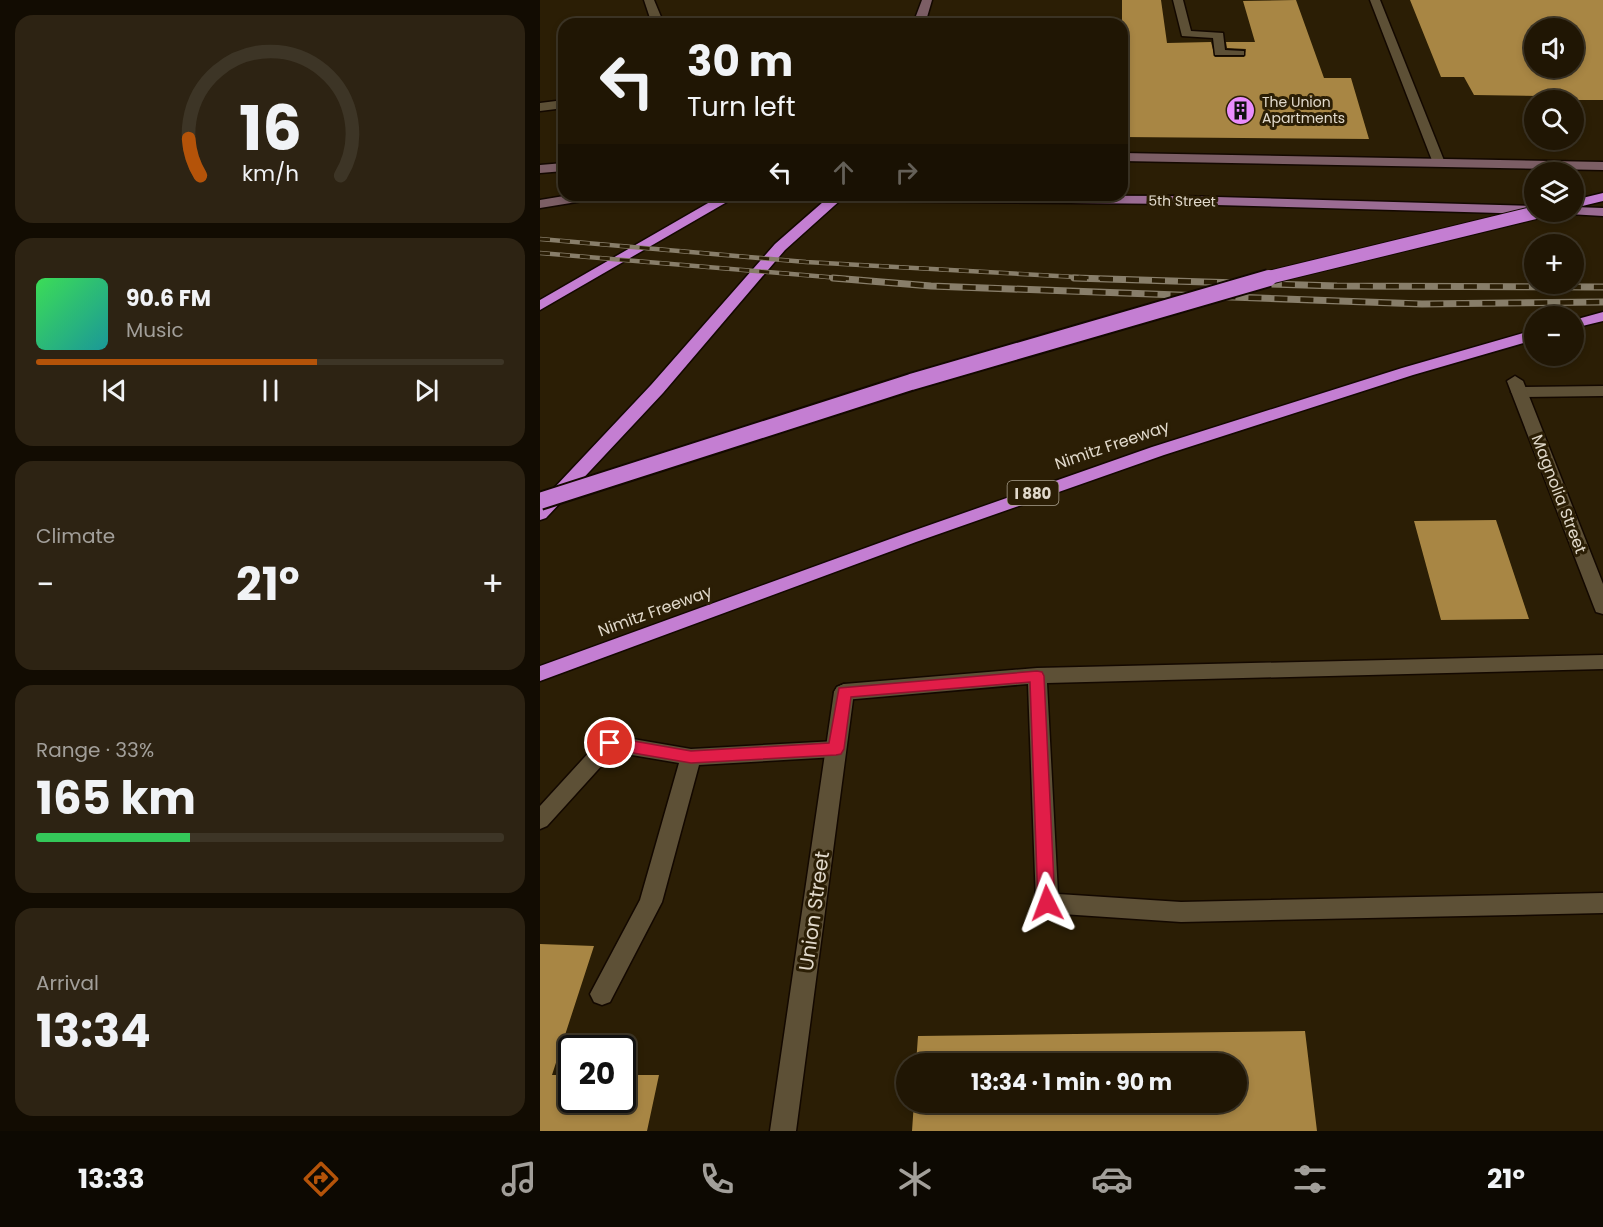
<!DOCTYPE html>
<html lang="en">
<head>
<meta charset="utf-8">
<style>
	body { margin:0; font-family:Poppins,sans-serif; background:#2d2313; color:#f1f3f6; height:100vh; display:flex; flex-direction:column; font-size:22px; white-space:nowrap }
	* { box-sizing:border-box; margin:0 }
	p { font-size:20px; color:#a29f9a }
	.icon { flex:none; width:33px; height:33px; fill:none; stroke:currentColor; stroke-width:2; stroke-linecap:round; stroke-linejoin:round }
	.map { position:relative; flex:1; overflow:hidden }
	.drawer { display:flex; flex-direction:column; gap:15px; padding:15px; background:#120c02; width:540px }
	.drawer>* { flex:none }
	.hud { position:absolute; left:18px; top:18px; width:570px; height:183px; border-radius:18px; box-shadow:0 3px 9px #0003,0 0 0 2px #3d3526; background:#201604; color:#f1f3f6; overflow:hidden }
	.tools { position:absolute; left:984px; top:18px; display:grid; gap:12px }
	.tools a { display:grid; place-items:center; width:60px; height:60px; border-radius:50%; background:#201604; box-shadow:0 3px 9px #0003,0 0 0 2px #3d3526; font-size:30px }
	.speed { position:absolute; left:18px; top:1035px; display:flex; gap:12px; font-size:30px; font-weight:700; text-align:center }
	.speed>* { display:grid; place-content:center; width:78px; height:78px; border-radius:50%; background:#201604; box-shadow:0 3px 9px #0003,0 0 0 2px #3d3526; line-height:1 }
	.speed .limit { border:3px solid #111; border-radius:9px; background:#fff; color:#111 }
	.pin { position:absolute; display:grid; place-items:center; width:51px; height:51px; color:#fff; margin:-26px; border:3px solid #fff; border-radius:50%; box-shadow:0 2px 6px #0007 }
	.me { position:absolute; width:66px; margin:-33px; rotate:357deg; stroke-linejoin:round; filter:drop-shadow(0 0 4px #0008) }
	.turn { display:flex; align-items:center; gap:21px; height:126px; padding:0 30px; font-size:27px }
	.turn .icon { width:78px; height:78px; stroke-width:2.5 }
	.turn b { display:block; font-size:42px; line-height:51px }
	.lanes { display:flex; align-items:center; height:57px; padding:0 30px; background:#0003; justify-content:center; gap:30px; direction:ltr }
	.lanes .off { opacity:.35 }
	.big { font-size:45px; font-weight:700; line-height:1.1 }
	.drawer .widget { flex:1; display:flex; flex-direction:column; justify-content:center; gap:9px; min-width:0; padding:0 21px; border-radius:18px; background:#2d2313 }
	.drawer .dial { align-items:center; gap:0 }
	.dial svg { height:156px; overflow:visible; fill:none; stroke:#3d3526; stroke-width:7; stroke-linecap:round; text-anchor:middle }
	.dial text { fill:#f1f3f6; stroke:none }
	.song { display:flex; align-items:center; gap:18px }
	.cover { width:72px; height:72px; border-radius:9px; background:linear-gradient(135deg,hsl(130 70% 55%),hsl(180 70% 35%)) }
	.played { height:6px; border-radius:3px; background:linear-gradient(90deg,#b45309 60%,#3d3526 60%) }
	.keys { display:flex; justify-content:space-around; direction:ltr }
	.heat { display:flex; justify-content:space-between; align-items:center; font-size:33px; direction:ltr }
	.charge { height:9px; border-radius:4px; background:linear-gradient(90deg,#34c759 33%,#3d3526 0) }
	.trip { position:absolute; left:356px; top:1053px; width:351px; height:60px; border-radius:30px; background:#201604; box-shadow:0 3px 9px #0003,0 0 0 2px #3d3526; font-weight:700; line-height:60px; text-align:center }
	.tabs { display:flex; height:96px; justify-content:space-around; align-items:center; background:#0d0902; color:#a29f9a }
	.tabs .icon { width:42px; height:42px }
	.tabs .on { color:#b45309 }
	.tabs b { font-size:27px; color:#f1f3f6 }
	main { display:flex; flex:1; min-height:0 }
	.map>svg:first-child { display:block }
	.building { fill:#a88644; fill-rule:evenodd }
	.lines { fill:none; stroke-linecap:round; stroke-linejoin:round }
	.lane-casing { stroke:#130800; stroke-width:3 }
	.street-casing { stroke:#130800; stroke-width:3 }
	.secondary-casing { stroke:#130800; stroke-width:3 }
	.primary-casing { stroke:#130800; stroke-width:3 }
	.highway-casing { stroke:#130800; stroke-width:3 }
	.lane { fill:#5d5036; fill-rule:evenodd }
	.street { fill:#5d5036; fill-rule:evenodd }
	.secondary { fill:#7c5e65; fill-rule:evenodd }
	.primary { fill:#9b6c94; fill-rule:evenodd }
	.highway { fill:#c47ed2; fill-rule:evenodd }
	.rail-far1-casing { stroke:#887e6a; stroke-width:4.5 }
	.rail-casing { stroke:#887e6a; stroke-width:7 }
	.rail-far1 { stroke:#2b1e05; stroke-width:3; stroke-dasharray:10; stroke-linecap:butt }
	.rail { stroke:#2b1e05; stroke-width:4.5; stroke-dasharray:13; stroke-linecap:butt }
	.highway-bridge-far1-casing { stroke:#130800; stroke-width:15; stroke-linecap:butt }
	.highway-bridge-casing { stroke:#130800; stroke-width:20; stroke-linecap:butt }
	.highway-bridge-far1 { stroke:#c47ed2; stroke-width:13 }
	.highway-bridge { stroke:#c47ed2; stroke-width:16 }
	.route { fill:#e11d48; stroke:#92132f; stroke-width:1.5 }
	.labels { text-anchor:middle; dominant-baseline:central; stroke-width:6; stroke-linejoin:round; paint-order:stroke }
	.far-poi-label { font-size:14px; fill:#e1d9cb; stroke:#2b1e05; text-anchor:start }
	.far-street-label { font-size:14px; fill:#e1d9cb; stroke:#2b1e05 }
	.shield { fill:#2b1e05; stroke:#aaa190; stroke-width:1.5 }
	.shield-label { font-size:15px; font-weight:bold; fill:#e1d9cb }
	.street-label { font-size:16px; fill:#e1d9cb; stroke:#2b1e05 }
	.near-street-label { font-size:20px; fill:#e1d9cb; stroke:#2b1e05 }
</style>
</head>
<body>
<main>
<section class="drawer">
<div class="widget dial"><svg viewBox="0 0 100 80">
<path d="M14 69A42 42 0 1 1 86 69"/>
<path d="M14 69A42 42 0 0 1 8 50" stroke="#b45309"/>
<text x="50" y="56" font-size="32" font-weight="700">16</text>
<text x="50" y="72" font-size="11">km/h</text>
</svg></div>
<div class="widget">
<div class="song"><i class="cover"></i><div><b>90.6 FM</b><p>Music</p></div></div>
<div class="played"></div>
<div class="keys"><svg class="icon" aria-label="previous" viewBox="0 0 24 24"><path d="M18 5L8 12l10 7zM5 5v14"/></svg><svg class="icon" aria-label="pause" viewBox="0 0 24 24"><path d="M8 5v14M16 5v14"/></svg><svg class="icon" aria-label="next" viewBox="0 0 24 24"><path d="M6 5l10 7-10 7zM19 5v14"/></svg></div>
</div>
<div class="widget"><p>Climate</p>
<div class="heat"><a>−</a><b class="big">21°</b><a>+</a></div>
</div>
<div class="widget"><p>Range · 33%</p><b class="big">165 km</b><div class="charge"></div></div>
<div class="widget"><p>Arrival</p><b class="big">13:34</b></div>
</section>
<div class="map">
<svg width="1063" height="1131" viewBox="0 0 1063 1131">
	<rect width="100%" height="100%" fill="#2b1e05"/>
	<!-- building -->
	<path class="building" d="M582,0H621L627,43L671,42L675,57H704L706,49L687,48L686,42H715L703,1L756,0L784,78H811L829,139L582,137Z
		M870,0H1063V100H1003L1001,96L934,95L924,77H901ZM994,28H1034V68H994Z
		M956,520L989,619L901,620L874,521Z
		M0,944L54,946L12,1075H32V1100H82V1075H119L107,1131H0Z
		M765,1031L777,1131H372L374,1102H696V1064H376L378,1036Z"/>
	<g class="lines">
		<defs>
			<path id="lane" d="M104,0H114L124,24H112Z
				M633,0H643L651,31L683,33L685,50L704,51V55H675L673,38L642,36Z
				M24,100V108L0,111V103Z
				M1063,386V396L979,397L971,392L979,387Z
				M1063,655V669L507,683L518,894L641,902L1063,893V913L641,922L507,913L499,910L496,903L488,684L304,700L297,697L294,692L297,687L304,684L497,668Z
				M70,735L151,749L296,741L303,743L306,749L303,755L296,757L159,765L122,902L70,1002L62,1005L54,1002L50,994L100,900L139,763L74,752L7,826L0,829V806L63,737Z"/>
			<path id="street" d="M830,0H840L905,163L904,166H894L893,163Z
				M975,376L983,381L1063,584V614L1056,612L1054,607L967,381Z
				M304,684L311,687L314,692L256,1131H230L294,692L297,687Z"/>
			<path id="secondary" d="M382,0H392L385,24H373Z
				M582,153L1063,162V170L582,161Z
				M24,163V171L0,173V165Z
				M30,195H62L55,199L0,208V200Z
				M246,195H306C299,204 254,202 246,195Z"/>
			<path id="primary" d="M292,195L639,196L994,206V212H1000L994,214L639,204L297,201L292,200Z
				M1034,207L1063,208V216L1029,214L1028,212H1034Z"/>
			<path id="highway" d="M1063,193V201L1034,208V200Z
				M182,195H199L0,310V300Z
				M291,195L304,197L245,250L123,393L6,518L0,520V503L111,385L235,244Z
				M1063,312V321L1034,328V320Z
				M994,330V340L873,375L624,455L376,542L0,681V666L364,534L612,447L862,368Z"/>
		</defs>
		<!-- lane casing -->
		<use href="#lane" class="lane-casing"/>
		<!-- street casing -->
		<use href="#street" class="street-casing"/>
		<!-- secondary casing -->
		<use href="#secondary" class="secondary-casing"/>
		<!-- primary casing -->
		<use href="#primary" class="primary-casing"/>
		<!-- highway casing -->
		<use href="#highway" class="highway-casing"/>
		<!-- lane -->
		<use href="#lane" class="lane"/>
		<!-- street -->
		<use href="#street" class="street"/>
		<!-- secondary -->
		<use href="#secondary" class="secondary"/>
		<!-- primary -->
		<use href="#primary" class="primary"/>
		<!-- highway -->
		<use href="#highway" class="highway"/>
		<defs>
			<path id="rail-far1" d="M0,239L266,262L573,279
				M0,253L311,279"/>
			<path id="rail" d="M293,278L391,286L882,304L1063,302
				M534,278L797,286L1063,287"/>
		</defs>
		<!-- rail-far1 casing -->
		<use href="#rail-far1" class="rail-far1-casing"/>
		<!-- rail casing -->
		<use href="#rail" class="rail-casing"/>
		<!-- rail-far1 -->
		<use href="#rail-far1" class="rail-far1"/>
		<!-- rail -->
		<use href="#rail" class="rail"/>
		<defs>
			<path id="highway-bridge-far1" d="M723,279L998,212"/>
			<path id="highway-bridge" d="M0,501L371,382L729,278"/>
		</defs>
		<!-- highway-bridge-far1 casing -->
		<use href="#highway-bridge-far1" class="highway-bridge-far1-casing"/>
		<!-- highway-bridge casing -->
		<use href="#highway-bridge" class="highway-bridge-casing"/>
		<!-- highway-bridge-far1 -->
		<use href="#highway-bridge-far1" class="highway-bridge-far1"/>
		<!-- highway-bridge -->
		<use href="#highway-bridge" class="highway-bridge"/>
	</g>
	<!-- route -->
	<path class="route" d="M497,671L502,672L504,676L515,903L513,909L507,911L501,909L498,903L490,682L311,697L304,749L301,754L296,755L151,763L70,749L65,747L63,743L65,739L70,737L151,751L289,743L299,688Z"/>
	<!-- icons -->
	<defs>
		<symbol id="building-disc" viewBox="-11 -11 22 22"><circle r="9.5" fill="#ea8dfd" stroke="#2b1e05"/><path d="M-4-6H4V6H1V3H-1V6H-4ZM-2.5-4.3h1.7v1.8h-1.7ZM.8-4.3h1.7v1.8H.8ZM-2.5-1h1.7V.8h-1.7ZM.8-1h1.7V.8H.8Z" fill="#111"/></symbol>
	</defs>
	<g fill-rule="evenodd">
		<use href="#building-disc" x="684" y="94" width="33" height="33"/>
	</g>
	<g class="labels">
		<!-- far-poi labels -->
		<g class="far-poi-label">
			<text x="722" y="102">The Union<tspan x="722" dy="16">Apartments</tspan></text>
		</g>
		<!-- far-street labels -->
		<g class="far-street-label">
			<text transform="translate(642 201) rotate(1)">5th Street</text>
		</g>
		<!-- shield labels -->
		<rect class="shield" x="467.5" y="481" width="51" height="24" rx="4.5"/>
		<g class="shield-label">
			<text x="493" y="493">I 880</text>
		</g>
		<!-- street labels -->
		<g class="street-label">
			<text transform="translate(572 445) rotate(-19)">Nimitz Freeway</text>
			<text transform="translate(1019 494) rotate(69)">Magnolia Street</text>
			<text transform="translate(115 611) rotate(-20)">Nimitz Freeway</text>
		</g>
		<!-- near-street labels -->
		<g class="near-street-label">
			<text transform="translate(274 911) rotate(-82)">Union Street</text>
		</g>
	</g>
</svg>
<div class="tools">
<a><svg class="icon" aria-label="sound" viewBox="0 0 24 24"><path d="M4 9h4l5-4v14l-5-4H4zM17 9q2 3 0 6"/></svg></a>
<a><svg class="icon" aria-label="search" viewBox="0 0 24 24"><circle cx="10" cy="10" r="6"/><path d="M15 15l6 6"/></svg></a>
<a><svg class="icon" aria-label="layers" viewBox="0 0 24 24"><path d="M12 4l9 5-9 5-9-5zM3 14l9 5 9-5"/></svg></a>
<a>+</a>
<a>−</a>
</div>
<div class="speed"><div class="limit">20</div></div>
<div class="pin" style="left:70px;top:743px;background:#d93025"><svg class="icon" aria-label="arrive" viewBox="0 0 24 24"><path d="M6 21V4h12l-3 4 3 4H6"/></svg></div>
<svg class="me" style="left:507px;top:903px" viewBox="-20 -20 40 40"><path d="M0-17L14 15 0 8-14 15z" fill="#e11d48" stroke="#fff" stroke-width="4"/></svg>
<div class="trip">13:34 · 1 min · 90 m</div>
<div class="hud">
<div class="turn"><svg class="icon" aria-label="left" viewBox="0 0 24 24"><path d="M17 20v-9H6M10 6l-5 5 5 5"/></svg><div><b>30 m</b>Turn left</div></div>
<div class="lanes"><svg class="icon" aria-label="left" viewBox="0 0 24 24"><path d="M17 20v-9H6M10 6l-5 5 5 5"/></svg><svg class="icon off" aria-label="ahead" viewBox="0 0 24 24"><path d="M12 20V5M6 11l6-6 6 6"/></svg><svg class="icon off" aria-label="right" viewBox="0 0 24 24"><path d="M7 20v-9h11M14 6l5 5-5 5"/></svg></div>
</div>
</div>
</main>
<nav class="tabs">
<b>13:33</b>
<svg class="icon on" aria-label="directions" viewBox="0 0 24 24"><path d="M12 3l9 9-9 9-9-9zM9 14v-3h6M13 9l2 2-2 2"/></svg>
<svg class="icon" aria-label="music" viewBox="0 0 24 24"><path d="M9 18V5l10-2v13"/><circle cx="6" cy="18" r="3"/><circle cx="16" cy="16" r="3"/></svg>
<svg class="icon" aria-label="phone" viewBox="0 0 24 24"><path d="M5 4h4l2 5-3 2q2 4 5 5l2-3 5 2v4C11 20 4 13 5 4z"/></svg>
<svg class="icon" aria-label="climate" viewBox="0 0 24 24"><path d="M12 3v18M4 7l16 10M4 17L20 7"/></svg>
<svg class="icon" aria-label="car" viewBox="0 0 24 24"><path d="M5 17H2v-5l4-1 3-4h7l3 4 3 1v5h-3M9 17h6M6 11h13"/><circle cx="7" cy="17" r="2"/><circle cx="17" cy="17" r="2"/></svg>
<svg class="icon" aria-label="filters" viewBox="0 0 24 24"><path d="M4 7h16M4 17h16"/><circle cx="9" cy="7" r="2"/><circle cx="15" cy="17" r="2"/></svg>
<b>21°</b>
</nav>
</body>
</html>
